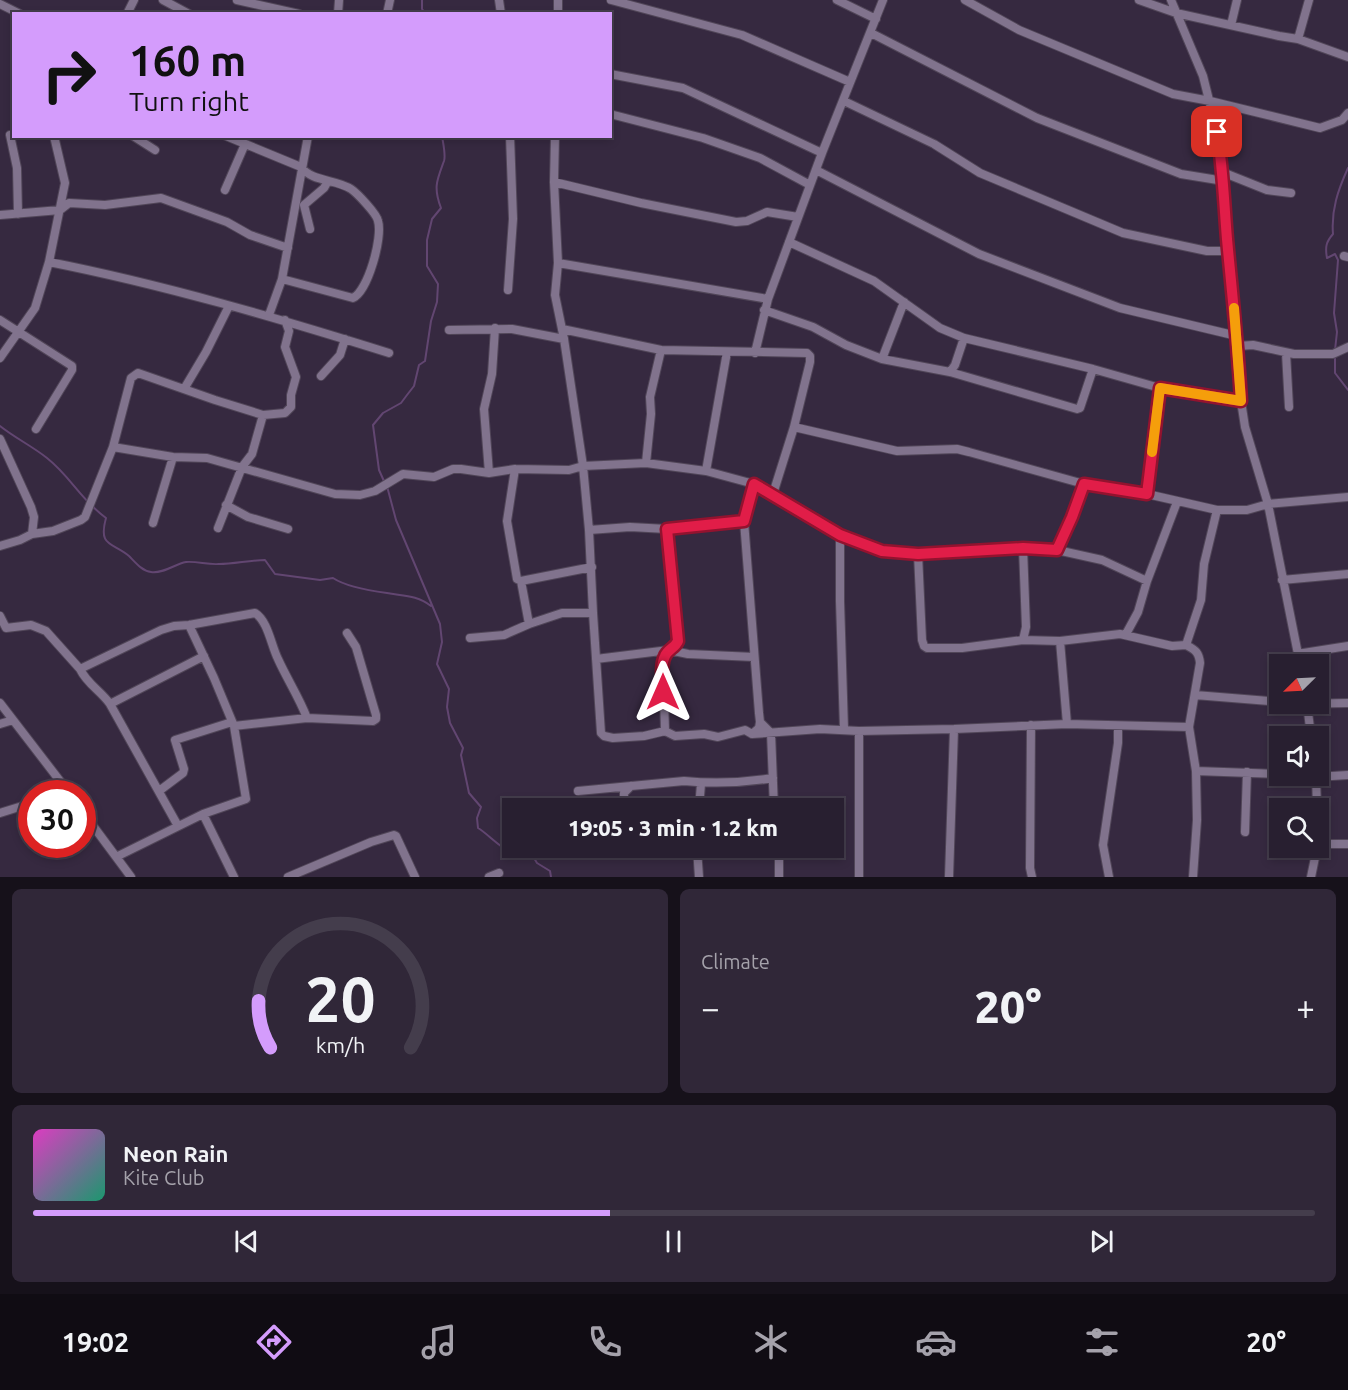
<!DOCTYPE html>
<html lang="en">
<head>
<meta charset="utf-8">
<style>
	body { margin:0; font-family:Ubuntu,sans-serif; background:#302738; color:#f1f3f6; height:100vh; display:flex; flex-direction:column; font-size:22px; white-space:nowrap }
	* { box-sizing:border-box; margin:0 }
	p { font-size:20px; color:#a5a2ab }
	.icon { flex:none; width:33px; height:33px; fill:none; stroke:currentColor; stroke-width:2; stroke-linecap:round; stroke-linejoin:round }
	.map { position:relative; height:877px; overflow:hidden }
	.sheet { display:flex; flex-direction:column; gap:12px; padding:12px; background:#16111a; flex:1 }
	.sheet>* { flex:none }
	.banner { position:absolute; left:12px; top:12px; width:600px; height:126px; border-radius:0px; box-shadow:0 3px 9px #0003,0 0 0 2px #443d4c; background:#d49cfc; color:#111; overflow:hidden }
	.needle { width:39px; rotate:246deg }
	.fabs { position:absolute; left:1269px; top:654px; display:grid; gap:12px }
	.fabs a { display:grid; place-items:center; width:60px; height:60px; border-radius:0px; background:#281f30; box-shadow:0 3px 9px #0003,0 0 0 2px #443d4c; font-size:30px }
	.speed { position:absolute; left:18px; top:780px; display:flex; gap:12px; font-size:30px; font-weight:700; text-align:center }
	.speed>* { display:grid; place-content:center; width:78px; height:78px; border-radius:50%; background:#281f30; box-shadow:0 3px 9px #0003,0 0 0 2px #443d4c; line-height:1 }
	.speed .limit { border:9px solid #d22; background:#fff; color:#111 }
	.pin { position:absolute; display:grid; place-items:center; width:51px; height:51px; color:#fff; margin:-26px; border-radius:12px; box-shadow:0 3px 9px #0006 }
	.me { position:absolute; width:66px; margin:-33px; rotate:0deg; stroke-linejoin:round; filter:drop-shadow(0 0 4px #0008) }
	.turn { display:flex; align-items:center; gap:21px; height:126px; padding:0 18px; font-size:27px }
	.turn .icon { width:78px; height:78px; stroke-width:2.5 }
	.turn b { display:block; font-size:42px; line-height:51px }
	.big { font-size:45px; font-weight:800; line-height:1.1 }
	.sheet .widget { flex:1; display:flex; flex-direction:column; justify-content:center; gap:9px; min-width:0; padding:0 21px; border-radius:9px; background:#302738 }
	.sheet .dial { align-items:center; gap:0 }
	.dial svg { height:156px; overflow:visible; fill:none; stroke:#443d4c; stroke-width:7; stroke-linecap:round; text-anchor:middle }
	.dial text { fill:#f1f3f6; stroke:none }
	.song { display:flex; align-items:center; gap:18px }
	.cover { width:72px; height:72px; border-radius:9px; background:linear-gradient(135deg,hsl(310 70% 55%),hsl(160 70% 35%)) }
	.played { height:6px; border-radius:3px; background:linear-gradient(90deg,#d49cfc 45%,#443d4c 45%) }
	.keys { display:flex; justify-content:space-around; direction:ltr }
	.heat { display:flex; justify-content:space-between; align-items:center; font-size:33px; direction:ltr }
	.sheet .tiles { flex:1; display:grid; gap:12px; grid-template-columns:1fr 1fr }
	.widget:last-child { grid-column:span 2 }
	.trip { position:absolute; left:502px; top:798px; width:342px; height:60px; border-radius:0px; background:#281f30; box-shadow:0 3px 9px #0003,0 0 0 2px #443d4c; font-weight:800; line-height:60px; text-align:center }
	.menu { display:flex; height:96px; justify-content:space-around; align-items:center; background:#100c13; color:#a5a2ab }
	.menu .icon { width:42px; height:42px }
	.menu .on { color:#d49cfc }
	.menu b { font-size:27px; color:#f1f3f6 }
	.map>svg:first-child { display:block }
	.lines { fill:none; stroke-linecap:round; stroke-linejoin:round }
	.stream { stroke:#624671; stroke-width:2 }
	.street-casing { stroke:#514658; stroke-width:10 }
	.street { stroke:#81738d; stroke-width:8 }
	.route-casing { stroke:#92132f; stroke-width:15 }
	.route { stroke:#e11d48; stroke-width:10 }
	.slow { stroke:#f59e0b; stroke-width:10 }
</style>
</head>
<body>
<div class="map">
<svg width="1348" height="877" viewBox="0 0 1348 877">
	<rect width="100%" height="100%" fill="#362940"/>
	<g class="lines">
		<!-- stream -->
		<path class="stream" d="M422,0V9L426,14
			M442,136C443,143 446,155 444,161C437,180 433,187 441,208L432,219L427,240V266L438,284L437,302L431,321L425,361L419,365L414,386L407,395L401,403L383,413L373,425L379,470L388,490L396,520L440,624L442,642L437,664L449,689L447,707L450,723L463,748L461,755L469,793L481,807L477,818L478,828C493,837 512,863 531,853L537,863L550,871L551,877
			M1335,350L1337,332L1334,313L1338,260L1335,254L1327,258C1325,247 1326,242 1333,234C1331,210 1338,190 1348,168
			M1335,356V373L1348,390
			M0,426C15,438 32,446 47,458C71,477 80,499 106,518C98,547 112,542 129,556C135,562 142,571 151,572C163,574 175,564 186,562C197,561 208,565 219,564C234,564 250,560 265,560L275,574L320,580L333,578C345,586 372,591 387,593C403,596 417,595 431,606"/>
		<defs>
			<path id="street" d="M163,0L189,14
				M237,0L299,14
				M499,0L501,14
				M611,0L742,35L850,82
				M837,0L876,19
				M965,0L1019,30L1173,94L1210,101L1320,128L1342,120L1348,113
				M1139,0L1176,13L1279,36L1298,39L1348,57
				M1171,0L1203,76L1217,132L1224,181V207L1237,336L1241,401L1245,427L1268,504L1300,664
				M0,4L20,14
				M127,14L134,0
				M338,14L339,0
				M387,14L390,0
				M558,14V0
				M1231,25L1237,0
				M871,33L1037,118L1181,174L1224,181
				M1298,39L1309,0
				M610,74L683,88L822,153
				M844,101L934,144L980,173L1123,233L1207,251H1228
				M610,114L703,138L760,158L810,185
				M10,135L17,168L18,214
				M133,136L155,150
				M226,136L301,167C312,182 336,179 351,189C357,193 377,214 378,221C383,237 368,291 353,298L282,279
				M555,136L554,182L558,263L555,295L564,339L583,466L589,530L593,613L601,733L604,736L613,738L644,736L665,731L675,736L704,734L718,737L745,730L752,734L759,728L760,722
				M816,170L979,254L1120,308L1237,336
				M1222,172L1267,190L1291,193
				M554,182L641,203L736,222L747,221L767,212L798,217
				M225,190L245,144
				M0,215L60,210L69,203L105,205L161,198L227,222L250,235L288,248
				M310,229L304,205L324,188L328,181
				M789,242L874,281L940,328L964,338L1093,369L1160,388L1241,401
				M1344,256L1348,257
				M49,262C165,285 277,318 389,353
				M558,263L768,299
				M508,290L513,219L510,136
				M764,310L813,327L846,345L882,359L950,372L1077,409L1080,408L1093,369
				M269,315L282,279L308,136
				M0,320L72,366V370L36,429
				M562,329L661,350L807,353L810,356V362L794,427L772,497
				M449,330L512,329L564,339
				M1238,346L1253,345L1294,354H1333L1348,347
				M755,353L768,299L822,153L883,0
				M1286,353L1289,407
				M0,358L35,308L49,262L65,183L54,136
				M882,359L904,302
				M950,372L955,365L964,338
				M321,376L340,355L345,339
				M184,389L206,352L229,306
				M263,415L285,413L291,407V395L296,377L285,347L289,331L285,320
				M794,427L897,451L957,449L969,452L1084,484L1147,494L1217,510H1247L1268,504L1348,497
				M0,439L31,507L34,517L32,534
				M113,447L173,457L207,458L335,494L360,495L375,491L403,474L434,477L453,469H461L489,473L515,469L569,470L583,466L646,463L706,471L754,484L840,535L882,551L918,554L1023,548L1057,550L1102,560L1147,581
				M646,463L651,414L650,397L661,350
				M515,469L507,521L517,579L521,581L592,567
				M706,471L727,352
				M489,473L484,409L492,374L495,328
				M754,484L744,521L759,713L760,722L771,733L774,808
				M1147,494L1160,388
				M226,505L248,517L288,529
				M153,523L173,457
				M589,530L630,527L667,529
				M840,535V601L844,729
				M0,546L20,540L32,534L53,531L81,520L85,517L113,447L131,378L138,373L215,400L263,415L252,454L242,467L218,528
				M1023,548L1026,627L1023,640
				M1057,550L1072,517L1084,484
				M918,554L922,640L924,646L927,648H962L1023,640L1060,641L1120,634L1172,646L1186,645
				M1282,580L1348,574
				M521,581L529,624
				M0,616L6,628L31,625L46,631L80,669
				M1126,634L1138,612L1147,581L1177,502
				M470,638L504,635L529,624L562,613H593
				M1060,641L1067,724
				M1297,654L1348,646
				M596,659L669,650L688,654L754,657
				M1195,695L1280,702
				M0,703L70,794
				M110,704L204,656
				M1293,704L1348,703
				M1307,704L1311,736
				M0,724L13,720
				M1031,725L1030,868L1032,877
				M234,726L307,718L373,721L376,719V715L356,647L347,633
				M665,731L663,663C666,652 675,650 678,641L667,529L744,521
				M752,734L820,729L859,731L954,729L1067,724L1189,727
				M1196,771L1280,774
				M1293,776L1316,777L1348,775
				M1316,776L1317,808
				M159,791L183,773L184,769L175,740L232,722
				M578,791L684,781C715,784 742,783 773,778
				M59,794L68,790
				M624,808V793L631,786
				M699,808L701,784
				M82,811L131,877
				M0,813L32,803
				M203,814L234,877
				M178,826L110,704C101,691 87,684 80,669L161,630L174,626L189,625L255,613C268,621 271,645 278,659C287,679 299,697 307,718
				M1245,832L1247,772
				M1318,844H1348
				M697,848L699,877
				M116,857L203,814L246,799L234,726L214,678L189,625
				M288,877L371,842L394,835L396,836L415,877
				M489,877L499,873
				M779,877V848
				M859,877V731
				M949,877L954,729
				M1109,877L1103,845L1118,743V726
				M1193,877L1197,820L1196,771L1189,727L1200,663C1199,653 1196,650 1186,645L1201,600L1204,564L1217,510
				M1311,877L1317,848"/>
		</defs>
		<!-- street casing -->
		<use href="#street" class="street-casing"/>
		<!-- street -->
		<use href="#street" class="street"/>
	</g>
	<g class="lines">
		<defs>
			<path id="route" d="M663,692C663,681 660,666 665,656C668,649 675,648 678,641L667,529L744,521L754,484L840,535L882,551L918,554L1023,548L1057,550L1072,517L1084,484L1147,494L1160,388L1241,401C1238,347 1232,293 1227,239C1224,203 1223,168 1217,132"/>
		</defs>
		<!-- route casing -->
		<use href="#route" class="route-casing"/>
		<!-- route -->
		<use href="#route" class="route"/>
		<!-- slow -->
		<path class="slow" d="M1152,452L1160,388L1241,401L1234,308"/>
	</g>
</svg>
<div class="fabs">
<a><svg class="needle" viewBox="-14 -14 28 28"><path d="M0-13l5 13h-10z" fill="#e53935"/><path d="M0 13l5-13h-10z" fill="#a5a2ab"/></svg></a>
<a><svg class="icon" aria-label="sound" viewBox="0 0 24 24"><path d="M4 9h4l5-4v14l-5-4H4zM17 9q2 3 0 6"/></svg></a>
<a><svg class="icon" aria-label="search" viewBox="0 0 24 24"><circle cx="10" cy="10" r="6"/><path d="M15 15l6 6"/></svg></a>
</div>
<div class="speed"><div class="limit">30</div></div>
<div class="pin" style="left:1217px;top:132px;background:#d93025"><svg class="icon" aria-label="arrive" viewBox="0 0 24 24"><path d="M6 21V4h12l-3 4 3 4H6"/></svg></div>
<svg class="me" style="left:663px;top:692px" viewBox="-20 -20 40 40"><path d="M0-17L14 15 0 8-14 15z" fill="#e11d48" stroke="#fff" stroke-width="4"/></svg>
<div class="trip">19:05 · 3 min · 1.2 km</div>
<div class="banner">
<div class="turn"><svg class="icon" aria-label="right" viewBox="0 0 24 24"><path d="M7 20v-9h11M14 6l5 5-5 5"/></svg><div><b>160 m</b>Turn right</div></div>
</div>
</div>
<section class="sheet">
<div class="tiles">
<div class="widget dial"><svg viewBox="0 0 100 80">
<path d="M14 69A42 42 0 1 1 86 69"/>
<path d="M14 69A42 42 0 0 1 8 45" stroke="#d49cfc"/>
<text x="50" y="56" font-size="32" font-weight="700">20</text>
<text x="50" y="72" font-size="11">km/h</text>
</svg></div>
<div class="widget"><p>Climate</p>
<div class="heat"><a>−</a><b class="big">20°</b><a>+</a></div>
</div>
<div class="widget">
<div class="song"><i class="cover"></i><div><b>Neon Rain</b><p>Kite Club</p></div></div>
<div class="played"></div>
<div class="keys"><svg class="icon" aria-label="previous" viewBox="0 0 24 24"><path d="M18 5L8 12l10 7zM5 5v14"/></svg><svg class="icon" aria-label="pause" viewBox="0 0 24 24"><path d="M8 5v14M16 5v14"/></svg><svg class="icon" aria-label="next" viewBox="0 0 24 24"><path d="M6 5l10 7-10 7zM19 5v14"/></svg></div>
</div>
</div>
</section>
<nav class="menu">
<b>19:02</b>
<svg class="icon on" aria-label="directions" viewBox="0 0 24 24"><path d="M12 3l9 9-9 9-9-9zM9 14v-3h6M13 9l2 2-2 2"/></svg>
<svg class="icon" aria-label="music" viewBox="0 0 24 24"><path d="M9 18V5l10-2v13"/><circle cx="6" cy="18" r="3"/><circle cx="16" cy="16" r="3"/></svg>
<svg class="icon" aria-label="phone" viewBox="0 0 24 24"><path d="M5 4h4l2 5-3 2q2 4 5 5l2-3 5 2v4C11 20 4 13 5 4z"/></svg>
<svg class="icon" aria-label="climate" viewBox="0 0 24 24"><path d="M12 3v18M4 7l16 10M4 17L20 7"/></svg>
<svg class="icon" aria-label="car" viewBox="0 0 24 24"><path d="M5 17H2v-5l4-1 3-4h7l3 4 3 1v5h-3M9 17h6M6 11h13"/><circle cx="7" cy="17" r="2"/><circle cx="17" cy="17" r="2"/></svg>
<svg class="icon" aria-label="filters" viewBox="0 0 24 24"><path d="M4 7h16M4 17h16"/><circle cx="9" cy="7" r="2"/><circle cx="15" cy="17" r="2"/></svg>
<b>20°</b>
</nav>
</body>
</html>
